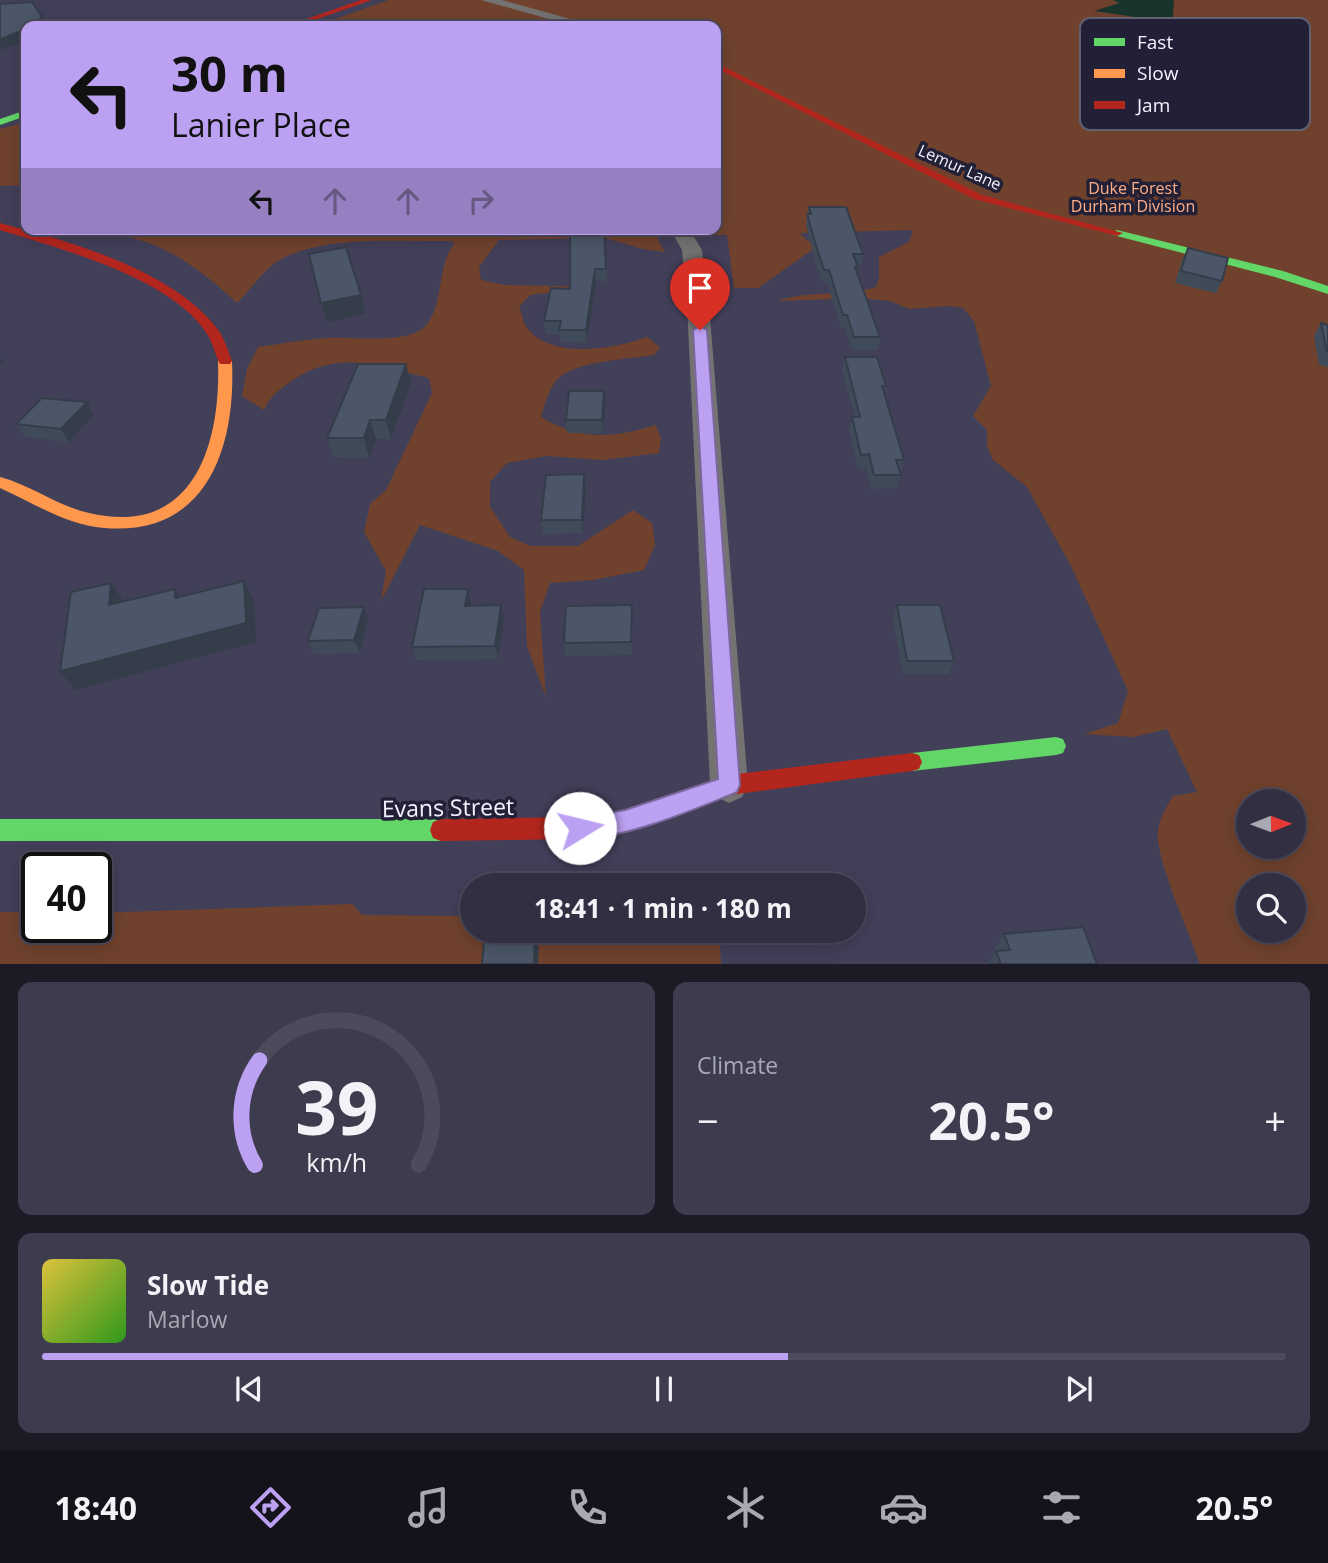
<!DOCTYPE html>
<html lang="en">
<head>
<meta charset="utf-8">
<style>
	body { margin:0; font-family:"Open Sans",sans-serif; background:#3d3b4e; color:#f1f3f6; height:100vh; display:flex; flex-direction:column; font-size:26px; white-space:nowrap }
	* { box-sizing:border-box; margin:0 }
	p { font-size:23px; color:#a8a9b2 }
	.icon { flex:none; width:38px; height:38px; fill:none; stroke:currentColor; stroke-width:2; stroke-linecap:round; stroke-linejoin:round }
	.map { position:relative; height:964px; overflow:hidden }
	.drawer { display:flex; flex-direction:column; gap:18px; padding:18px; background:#1c1a25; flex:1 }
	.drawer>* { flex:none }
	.guide { position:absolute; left:21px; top:21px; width:700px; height:214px; border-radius:14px; box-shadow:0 4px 18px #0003,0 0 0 2px #4d4a5c; background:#bca0f2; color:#111; overflow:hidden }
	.needle { width:46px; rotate:89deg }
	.controls { position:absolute; left:1236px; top:789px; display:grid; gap:14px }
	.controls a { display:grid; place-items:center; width:70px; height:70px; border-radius:50%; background:#322f43; box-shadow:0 4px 18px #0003,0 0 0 2px #4d4a5c; font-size:35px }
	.speed { position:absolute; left:21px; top:852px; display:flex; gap:14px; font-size:35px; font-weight:700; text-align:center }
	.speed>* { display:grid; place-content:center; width:91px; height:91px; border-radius:50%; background:#322f43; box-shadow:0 4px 18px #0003,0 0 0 2px #4d4a5c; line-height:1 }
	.speed .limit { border:4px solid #111; border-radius:10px; background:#fff; color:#111 }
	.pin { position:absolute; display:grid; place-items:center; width:60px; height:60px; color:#fff; margin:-72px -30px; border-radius:50% 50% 50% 0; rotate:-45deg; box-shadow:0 0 7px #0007 }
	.pin .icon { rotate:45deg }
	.me { position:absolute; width:77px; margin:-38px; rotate:81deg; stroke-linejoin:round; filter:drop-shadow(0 0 5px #0008) }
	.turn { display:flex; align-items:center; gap:24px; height:147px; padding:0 35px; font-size:32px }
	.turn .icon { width:91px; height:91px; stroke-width:2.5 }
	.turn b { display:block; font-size:49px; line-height:60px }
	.lanes { display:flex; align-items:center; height:66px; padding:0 35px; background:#0003; justify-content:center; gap:35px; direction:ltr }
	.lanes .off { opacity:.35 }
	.big { font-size:52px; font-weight:700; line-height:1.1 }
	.drawer .widget { flex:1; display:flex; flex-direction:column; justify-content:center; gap:10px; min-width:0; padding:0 24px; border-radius:14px; background:#3d3b4e }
	.drawer .dial { align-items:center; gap:0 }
	.dial svg { height:182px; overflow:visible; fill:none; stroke:#4d4a5c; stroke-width:7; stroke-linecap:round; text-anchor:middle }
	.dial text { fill:#f1f3f6; stroke:none }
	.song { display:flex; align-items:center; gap:21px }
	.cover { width:84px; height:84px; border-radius:10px; background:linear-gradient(135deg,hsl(50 70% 55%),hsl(110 70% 35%)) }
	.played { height:7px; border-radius:4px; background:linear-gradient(90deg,#bca0f2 60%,#4d4a5c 60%) }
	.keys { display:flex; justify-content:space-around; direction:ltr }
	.heat { display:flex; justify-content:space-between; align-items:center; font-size:38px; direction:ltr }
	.drawer .tiles { flex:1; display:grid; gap:18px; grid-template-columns:1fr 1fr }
	.widget:last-child { grid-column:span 2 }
	.trip { position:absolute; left:460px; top:873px; width:406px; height:70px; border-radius:35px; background:#322f43; box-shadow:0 4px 18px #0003,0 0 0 2px #4d4a5c; font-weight:700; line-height:70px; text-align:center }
	.tabs { display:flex; height:112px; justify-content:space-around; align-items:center; background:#14131b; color:#a8a9b2 }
	.tabs .icon { width:49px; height:49px }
	.tabs .active { color:#bca0f2 }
	.tabs b { font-size:32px; color:#f1f3f6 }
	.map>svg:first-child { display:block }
	.green { fill:#70422d; fill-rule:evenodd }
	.water { fill:#19342c }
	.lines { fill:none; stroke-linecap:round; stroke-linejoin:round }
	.street { fill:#747372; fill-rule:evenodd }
	.fast { fill:#63d668; fill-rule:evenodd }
	.slow { fill:#ff974d; fill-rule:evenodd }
	.jam { fill:#b3261e; fill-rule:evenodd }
	.wall { fill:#404b59 }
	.shaded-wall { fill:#343d49 }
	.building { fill:#4b5768; stroke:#343d49; stroke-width:2 }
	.route { fill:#bca0f2; stroke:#7a689d; stroke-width:2 }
	.labels { text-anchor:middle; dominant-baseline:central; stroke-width:7; stroke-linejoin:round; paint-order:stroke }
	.far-street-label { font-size:16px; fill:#f3f3ff; stroke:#222036 }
	.far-park-label { font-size:16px; fill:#fead86; stroke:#222036 }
	.near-street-label { font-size:23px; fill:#f3f3ff; stroke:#222036 }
	.key { fill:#222036; stroke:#615f72; stroke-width:2 }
	.key-label { font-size:19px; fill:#f3f3ff }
</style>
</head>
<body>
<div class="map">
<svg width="1328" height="965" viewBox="0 0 1328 965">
	<rect width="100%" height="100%" fill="#423f59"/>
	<!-- green -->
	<path class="green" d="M389,0H1328V964H1200C1191,936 1154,856 1158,830C1160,817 1167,806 1173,796L1197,792L1167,729L1133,737L1084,734L1118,723L1128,691L1071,566L1027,487L993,460L987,446V430L973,416L991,386L974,321L963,308L949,306L909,309L890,301L861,298L777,301C809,290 844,297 876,287L879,278V257L909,242L913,230L800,233L806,240L819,245L758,288H734L727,235L656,236L665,252L643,249L605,238L499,240L479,267L481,280L505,285L597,287L530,295L519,307C522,313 523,324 527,328C551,360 615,349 647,337L660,347L654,355C629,359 581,361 561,376C549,386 545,403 541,417C580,441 614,438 656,425L661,439L659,453L603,460L547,456L507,463L490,482V507L510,537L531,546H578L633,510L652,523L655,545L644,570L593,580L550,583L540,612L546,697L527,646L524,570L498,551L420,525L381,601L386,571L364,532L370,504L386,490L432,393L429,378C380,366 338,349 293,380C280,389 271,395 264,410L242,396L247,369L258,347C281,344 305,339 328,338C352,336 411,346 427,324C445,300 436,268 454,244L453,241C403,242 321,234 278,261C263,271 250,290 237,303C208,276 178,252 140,240C125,235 111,237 96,230L716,229V26H315ZM1248,802H1293V847H1248ZM1248,886H1293V931H1248Z
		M26,122V165L22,168L26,185L0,186V129Z
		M352,904L362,915L472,916V931H719L721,964L0,965V912H37V928H96V913Z"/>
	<!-- water -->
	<path class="water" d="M1113,0H1174L1173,17L1162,21L1094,11L1119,3Z"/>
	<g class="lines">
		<!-- street -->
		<path class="street" d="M481,0H502L596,26H574Z
			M684,230L691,232L702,250L709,305L748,785L742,797L729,803L716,797L710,785L687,305L682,250L674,236Z"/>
		<!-- fast -->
		<path class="fast" d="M26,110V116L0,125V119Z
			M1117,230L1283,271L1328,286V294L1275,277L1113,235L1111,233Z
			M1056,737L1063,739L1066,746L1063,753L1056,755L912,771L905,769L902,762L905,755L912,753Z
			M0,819H441L449,822L452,830L449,838L441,841H0Z"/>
		<!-- slow -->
		<path class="slow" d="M225,357L232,361C236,446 208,537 104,528C67,525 33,503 0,488V477C31,485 57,506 89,513C194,538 221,444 218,361Z"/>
		<!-- jam -->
		<path class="jam" d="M361,0H372L297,26H286Z
			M716,63L982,195L1123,233L1117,236L974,199L716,68Z
			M0,223C69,241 176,271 219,331C225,340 228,351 232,361L230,364H220C215,355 213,343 207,334C172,278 61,249 0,230Z
			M912,753L919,755L922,762L919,769L912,771L729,795L673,817L625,831L580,839L441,841L433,838L430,830L433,822L441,819L580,817L625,811L673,797L729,775Z"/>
	</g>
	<!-- wall -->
	<path class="wall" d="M809,207L863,254L861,266H858L857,274L880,337L878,350H852L845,328H841L827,283H823L816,264L806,225Z
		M604,229L607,281H596L587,343L561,342L560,334H545L544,321L570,289Z
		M1188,248L1222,281L1216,293L1175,283L1182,260Z
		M1321,323L1328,325V367L1319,365L1314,336Z
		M845,357L886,386L884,394L904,460L897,488L871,489L866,468H858L849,430L852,417H855L842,370Z
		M411,383L391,439H376L369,458L333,457L327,438Z
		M605,404L603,433H567L566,420Z
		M94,415L69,442L25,437L16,424Z
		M584,474L586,488L583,533L543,534L541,520Z
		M468,589L471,602L470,606L504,618L498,659L416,660L412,647Z
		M632,605V655L565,656L564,643Z
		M897,605L954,661L949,674H903L893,618Z
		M368,620L360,653L314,654L308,641Z
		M1004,934L1097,964H987L995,953L994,949Z"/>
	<!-- shaded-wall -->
	<path class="shaded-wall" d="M42,17L46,26H28Z
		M26,28V40L2,50L0,46V39Z
		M595,269L596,281L587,343L586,330Z
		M361,295L366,314L327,322L321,303Z
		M0,357L4,363L0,365Z
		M406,364L411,383L391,439L386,420Z
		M604,391L605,404L603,433L602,420Z
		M87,402L94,415L69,442L61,429Z
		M370,420L376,439L369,458L364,438Z
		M584,474L586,488L583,533L582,520Z
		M244,581L254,600L256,642L75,690L60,671Z
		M111,583L124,602L109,605Z
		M175,589L187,608L175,598Z
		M468,589L471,602L468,619L465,606Z
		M501,605L504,618L498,659L495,646Z
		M364,607L368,620L360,653L354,640Z
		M535,931H537L539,939L538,964H534Z"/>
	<!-- building -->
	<path class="building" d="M32,2L42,17L28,26H26V28L24,30L0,39V4Z
		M809,207H846L863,254H853L858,267H855L880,337H854L847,315H843L829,270H824L818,252L807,214H811Z
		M604,229L606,269H595L586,330H559L561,321H544L551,288L570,289V230Z
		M346,247L361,295L321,303L309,254Z
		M1188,248L1228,258L1222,281L1181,271Z
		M1321,323L1328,325V352H1327Z
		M845,357H877L886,386H882L904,460H896L901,475H874L869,454L861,455L852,417H860Z
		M358,364H406L386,420H370L364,438H327Z
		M569,391H604L602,420H566Z
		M42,398L87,402L61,429L16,424Z
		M584,474L582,520H541L546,475Z
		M244,581L246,623L60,671L71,592L111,583L109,605L175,589V598Z
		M424,589H468L465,606L501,605L495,646L412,647Z
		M632,605L631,642L564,643L566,606Z
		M897,605H940L954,661H907Z
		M364,607L354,640L308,641L319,608Z
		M1083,927L1097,964H988H1001L996,951L1010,950L1004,934Z
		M485,931H535L534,964H482Z"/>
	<!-- route -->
	<path class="route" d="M700,326L707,330L740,785L737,792C703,806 605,848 572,835L569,828L572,820L625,810L718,779L693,330Z"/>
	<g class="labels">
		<!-- far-street labels -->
		<g class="far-street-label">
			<text transform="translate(960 167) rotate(24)">Lemur Lane</text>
		</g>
		<!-- far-park labels -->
		<g class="far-park-label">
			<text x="1133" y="188">Duke Forest<tspan x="1133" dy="18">Durham Division</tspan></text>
		</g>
		<!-- near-street labels -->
		<g class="near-street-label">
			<text transform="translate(448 807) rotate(-1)">Evans Street</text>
		</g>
	</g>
	<!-- legend -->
	<rect x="1080" y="18" width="230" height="112" rx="10" class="key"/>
	<rect x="1094" y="38" width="31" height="8" fill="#63d668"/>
	<rect x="1094" y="69" width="31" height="9" fill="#ff974d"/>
	<rect x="1094" y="101" width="31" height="8" fill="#b3261e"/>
	<g class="key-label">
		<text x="1137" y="49">Fast</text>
		<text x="1137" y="80">Slow</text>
		<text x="1137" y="112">Jam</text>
	</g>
</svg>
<div class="controls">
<a><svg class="needle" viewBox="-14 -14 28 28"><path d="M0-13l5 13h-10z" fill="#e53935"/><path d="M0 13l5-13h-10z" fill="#a8a9b2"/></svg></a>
<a><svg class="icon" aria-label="search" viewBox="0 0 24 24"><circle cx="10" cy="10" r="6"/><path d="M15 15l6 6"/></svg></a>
</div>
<div class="speed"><div class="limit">40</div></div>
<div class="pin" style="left:700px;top:330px;background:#d93025"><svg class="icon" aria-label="arrive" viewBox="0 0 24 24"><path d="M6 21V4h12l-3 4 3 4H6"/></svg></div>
<svg class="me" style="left:580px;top:828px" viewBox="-20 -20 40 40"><circle r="19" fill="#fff"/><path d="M0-13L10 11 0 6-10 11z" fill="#bca0f2"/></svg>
<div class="trip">18:41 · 1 min · 180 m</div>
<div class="guide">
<div class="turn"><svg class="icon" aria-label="left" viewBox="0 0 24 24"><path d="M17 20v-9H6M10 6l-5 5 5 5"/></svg><div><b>30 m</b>Lanier Place</div></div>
<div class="lanes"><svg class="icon" aria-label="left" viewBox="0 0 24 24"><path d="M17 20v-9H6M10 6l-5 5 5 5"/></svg><svg class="icon off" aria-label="ahead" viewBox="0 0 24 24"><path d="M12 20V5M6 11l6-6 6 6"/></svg><svg class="icon off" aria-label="ahead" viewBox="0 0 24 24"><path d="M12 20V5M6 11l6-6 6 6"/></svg><svg class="icon off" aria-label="right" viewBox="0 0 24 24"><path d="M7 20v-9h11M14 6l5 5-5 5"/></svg></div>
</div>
</div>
<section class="drawer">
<div class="tiles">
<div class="widget dial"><svg viewBox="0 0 100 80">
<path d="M14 69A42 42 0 1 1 86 69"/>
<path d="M14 69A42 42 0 0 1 16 23" stroke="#bca0f2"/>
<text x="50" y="56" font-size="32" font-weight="700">39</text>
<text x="50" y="72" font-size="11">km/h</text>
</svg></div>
<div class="widget"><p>Climate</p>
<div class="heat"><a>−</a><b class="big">20.5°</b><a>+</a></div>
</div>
<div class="widget">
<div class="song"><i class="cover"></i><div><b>Slow Tide</b><p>Marlow</p></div></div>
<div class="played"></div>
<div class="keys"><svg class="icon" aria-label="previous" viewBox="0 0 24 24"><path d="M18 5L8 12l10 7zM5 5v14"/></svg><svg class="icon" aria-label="pause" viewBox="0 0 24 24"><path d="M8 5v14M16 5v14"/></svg><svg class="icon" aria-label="next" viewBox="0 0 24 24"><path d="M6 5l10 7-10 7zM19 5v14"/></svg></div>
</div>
</div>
</section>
<nav class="tabs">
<b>18:40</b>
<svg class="icon active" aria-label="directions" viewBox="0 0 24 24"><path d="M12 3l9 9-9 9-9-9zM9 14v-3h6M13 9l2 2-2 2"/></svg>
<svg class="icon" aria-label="music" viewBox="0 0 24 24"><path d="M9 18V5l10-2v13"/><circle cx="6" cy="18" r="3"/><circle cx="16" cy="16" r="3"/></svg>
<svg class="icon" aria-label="phone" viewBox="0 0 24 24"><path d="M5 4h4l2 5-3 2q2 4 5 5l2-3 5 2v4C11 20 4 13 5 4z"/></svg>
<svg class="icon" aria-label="climate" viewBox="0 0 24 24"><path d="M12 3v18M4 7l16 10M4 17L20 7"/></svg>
<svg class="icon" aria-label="car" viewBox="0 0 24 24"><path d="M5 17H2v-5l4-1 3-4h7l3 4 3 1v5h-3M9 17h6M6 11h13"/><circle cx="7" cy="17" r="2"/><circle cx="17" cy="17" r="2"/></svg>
<svg class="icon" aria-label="filters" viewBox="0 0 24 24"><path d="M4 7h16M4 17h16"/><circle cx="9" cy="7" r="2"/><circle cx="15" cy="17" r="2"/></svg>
<b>20.5°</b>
</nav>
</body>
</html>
